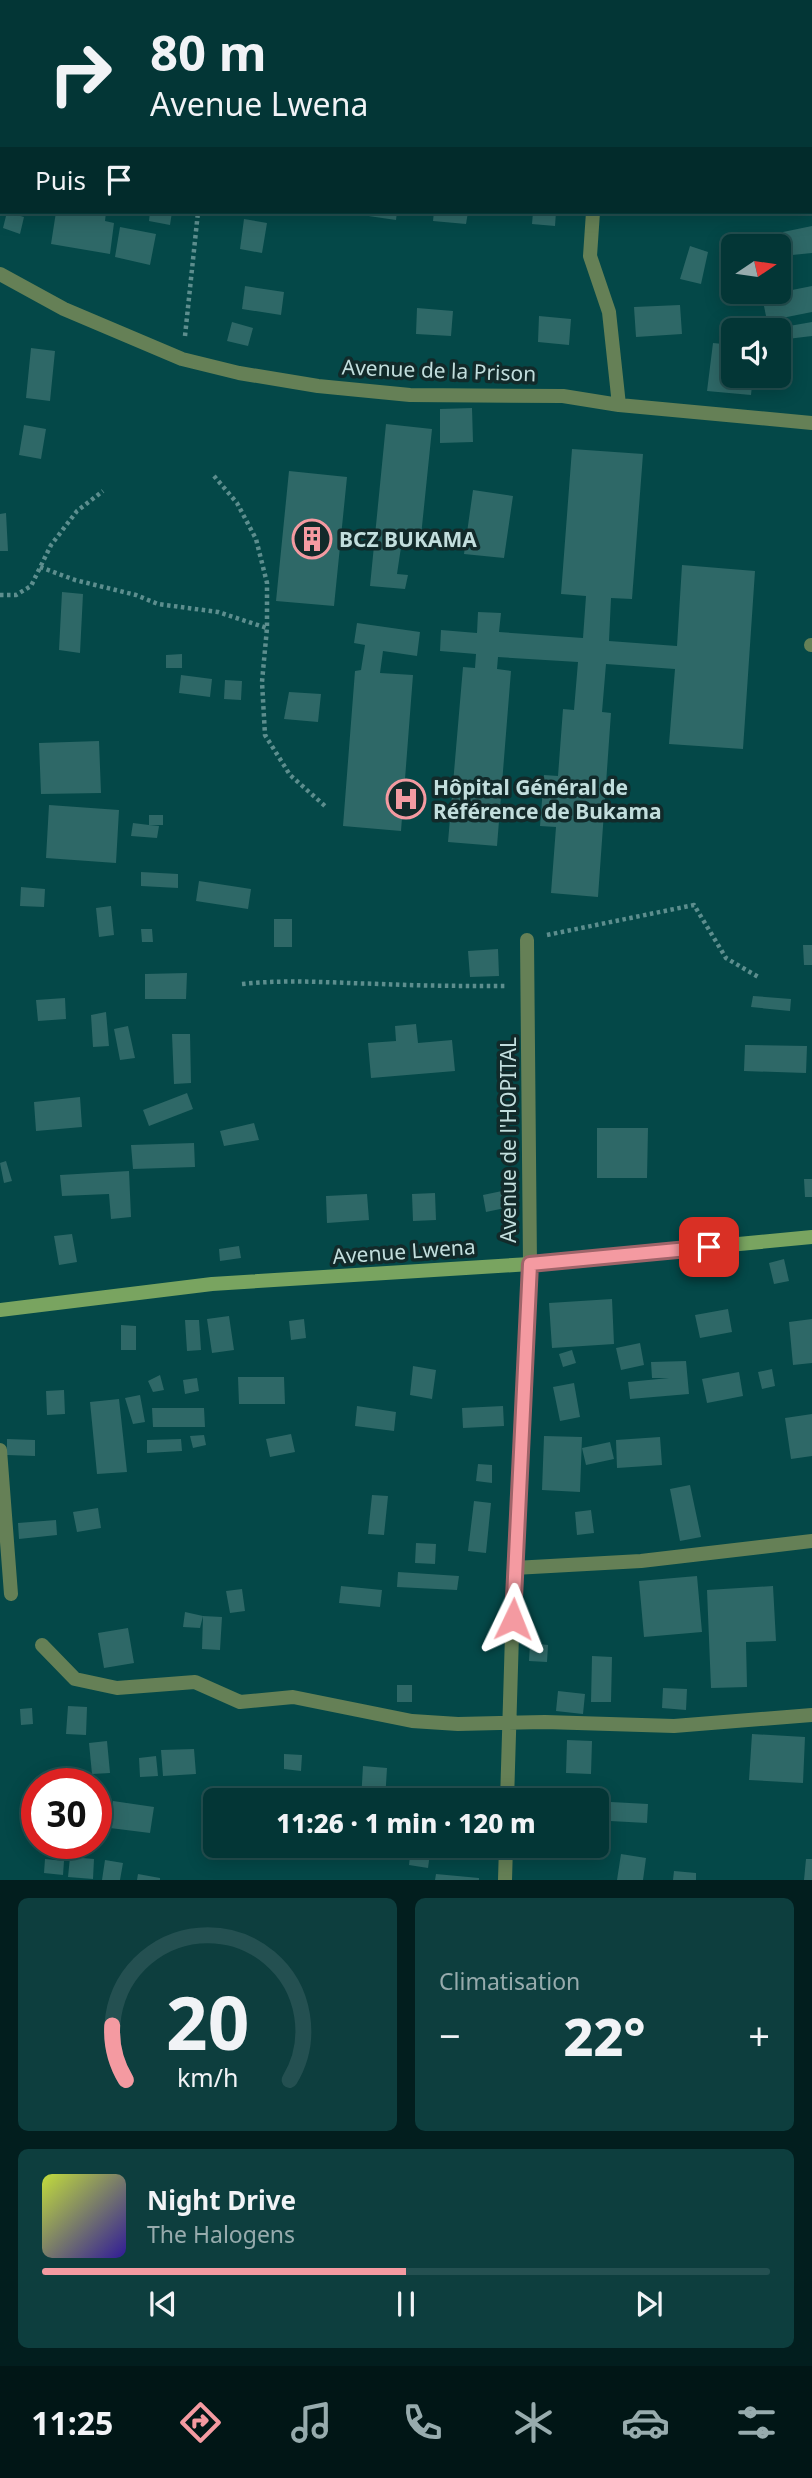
<!DOCTYPE html>
<html lang="fr">
<head>
<meta charset="utf-8">
<style>
	body { margin:0; font-family:"Noto Sans",sans-serif; background:#0d3e3e; color:#f1f3f6; height:100vh; display:flex; flex-direction:column; font-size:26px; white-space:nowrap }
	* { box-sizing:border-box; margin:0 }
	p { font-size:23px; color:#97abad }
	.icon { flex:none; width:38px; height:38px; fill:none; stroke:currentColor; stroke-width:2; stroke-linecap:round; stroke-linejoin:round }
	.map { position:relative; height:1880px; overflow:hidden }
	.drawer { display:flex; flex-direction:column; gap:18px; padding:18px; background:#021e1e; flex:1 }
	.drawer>* { flex:none }
	.top-card { position:absolute; left:0px; top:0px; width:812px; height:214px; box-shadow:0 4px 18px #0003,0 0 0 2px #245051; background:#033636; color:#f1f3f6; overflow:hidden }
	.needle { width:46px; rotate:77deg }
	.fabs { position:absolute; left:721px; top:234px; display:grid; gap:14px }
	.fabs a { display:grid; place-items:center; width:70px; height:70px; border-radius:10px; background:#033636; box-shadow:0 4px 18px #0003,0 0 0 2px #245051; font-size:35px }
	.speed { position:absolute; left:21px; top:1768px; display:flex; gap:14px; font-size:35px; font-weight:700; text-align:center }
	.speed>* { display:grid; place-content:center; width:91px; height:91px; border-radius:50%; background:#033636; box-shadow:0 4px 18px #0003,0 0 0 2px #245051; line-height:1 }
	.speed .limit { border:10px solid #d22; background:#fff; color:#111 }
	.pin { position:absolute; display:grid; place-items:center; width:60px; height:60px; color:#fff; margin:-30px; border-radius:14px; box-shadow:0 4px 10px #0006 }
	.me { position:absolute; width:77px; margin:-38px; rotate:2deg; stroke-linejoin:round; filter:drop-shadow(0 0 5px #0008) }
	.turn { display:flex; align-items:center; gap:24px; height:147px; padding:0 35px; font-size:32px }
	.turn .icon { width:91px; height:91px; stroke-width:2.5 }
	.turn b { display:block; font-size:49px; line-height:60px }
	.then { display:flex; align-items:center; height:66px; padding:0 35px; background:#0003; gap:14px; font-size:26px }
	.big { font-size:52px; font-weight:800; line-height:1.1 }
	.drawer .tile { flex:1; display:flex; flex-direction:column; justify-content:center; gap:10px; min-width:0; padding:0 24px; border-radius:10px; background:#0d3e3e }
	.drawer .dial { align-items:center; gap:0 }
	.dial svg { height:182px; overflow:visible; fill:none; stroke:#245051; stroke-width:7; stroke-linecap:round; text-anchor:middle }
	.dial text { fill:#f1f3f6; stroke:none }
	.song { display:flex; align-items:center; gap:21px }
	.cover { width:84px; height:84px; border-radius:10px; background:linear-gradient(135deg,hsl(70 70% 55%),hsl(250 70% 35%)) }
	.played { height:7px; border-radius:4px; background:linear-gradient(90deg,#f49aa1 50%,#245051 50%) }
	.keys { display:flex; justify-content:space-around; direction:ltr }
	.heat { display:flex; justify-content:space-between; align-items:center; font-size:38px; direction:ltr }
	.drawer .tiles { flex:1; display:grid; gap:18px; grid-template-columns:1fr 1fr }
	.tile:last-child { grid-column:span 2 }
	.trip { position:absolute; left:203px; top:1788px; width:406px; height:70px; border-radius:10px; background:#033636; box-shadow:0 4px 18px #0003,0 0 0 2px #245051; font-weight:800; line-height:70px; text-align:center }
	.dock { display:flex; height:112px; justify-content:space-around; align-items:center; background:#011616; color:#97abad }
	.dock .icon { width:49px; height:49px }
	.dock .active { color:#f49aa1 }
	.dock b { font-size:32px; color:#f1f3f6 }
	.map>svg:first-child { display:block }
	.building { fill:#2e6867 }
	.lines { fill:none; stroke-linecap:round; stroke-linejoin:round }
	.path { stroke:#5d8e8e; stroke-width:4.5; stroke-dasharray:3.5 3.5; stroke-linecap:butt }
	.minor { stroke:#658056; stroke-width:14 }
	.secondary { stroke:#79a460; stroke-width:14 }
	.route-casing { stroke:#9f6469; stroke-width:18 }
	.route { stroke:#f49aa1; stroke-width:12 }
	.labels { text-anchor:middle; dominant-baseline:central; stroke-width:7; stroke-linejoin:round; paint-order:stroke }
	.street-label { font-size:21px; fill:#c2dedd; stroke:#122a2a }
	.poi-label { font-size:21px; font-weight:bold; fill:#c2dedd; stroke:#122a2a; text-anchor:start }
</style>
</head>
<body>
<div class="map">
<svg width="812" height="1880" viewBox="0 0 812 1880">
	<rect width="100%" height="100%" fill="#044848"/>
	<!-- building -->
	<path class="building" d="M7,212L24,217L20,234L3,228Z
		M56,212H106L105,221L114,223L110,254L51,244Z
		M150,212H172L170,225L149,221Z
		M341,212H397L396,220Z
		M434,212H468L466,224L433,221Z
		M533,212H556L555,226L532,224Z
		M244,219L267,223L262,253L240,249Z
		M812,226V253L782,256L783,232Z
		M120,227L156,234L150,265L115,257Z
		M690,246L708,252L701,284L680,279Z
		M245,286L284,292L281,315L242,309Z
		M812,286V312L767,321L762,296Z
		M680,305L682,334L636,337L634,307Z
		M417,308L453,311L451,336L416,334Z
		M539,316L571,319L569,345L538,342Z
		M728,321L758,322L757,331H733V340H728Z
		M232,322L253,328L248,346L227,341Z
		M812,322V336L779,340V331H761Z
		M713,343L733,345V376H753L751,395L707,391Z
		M31,348L55,351L50,401L26,398Z
		M472,408L473,442L440,443V409Z
		M386,424L432,429L421,536L403,534L397,574L408,575L405,589L370,586Z
		M24,425L46,429L41,459L19,455Z
		M572,449L643,454L632,599L611,598L609,641L677,646L682,565L755,571L743,749L669,744L675,669L606,664L602,712L611,713L598,897L551,893L556,827L540,826L544,775L558,776L563,709L574,710L578,662L498,657L497,669L511,671L497,846L448,842L463,667L475,668L476,654L440,651L441,630L477,633L478,612L501,613L499,632L583,638L586,596L561,594Z
		M289,471L347,477L334,606L276,601Z
		M473,490L513,496L504,558L464,554Z
		M6,513L8,551H0V514Z
		M62,592L83,594L80,653L59,650Z
		M357,623L420,632L417,656L383,651L380,673L413,675L401,831L343,826L355,671L361,670L365,645L354,643Z
		M182,654V668H166V655Z
		M181,675L212,679L210,697L179,693Z
		M225,680L242,681L241,700L224,699Z
		M289,692L321,694L318,722L284,719Z
		M99,741L101,793L41,794L39,743Z
		M49,805L119,810L116,863L46,858Z
		M149,815H163V825H149L159,826L157,838L131,836L133,823L149,825Z
		M141,872L178,874V888L141,886Z
		M199,881L251,889L248,909L196,901Z
		M21,887L45,889L44,907L20,906Z
		M111,906L114,935L99,937L96,908Z
		M274,919H292V947H274Z
		M141,929H152L153,942H142Z
		M803,945H812V965H804Z
		M498,949L499,976L470,977L468,951Z
		M187,973L186,999H145V974Z
		M753,996L791,999L790,1011L751,1007Z
		M65,998L66,1019L38,1021L36,1000Z
		M106,1012L109,1046L93,1047L91,1015Z
		M416,1024L418,1043L452,1040L455,1071L371,1078L368,1043L396,1041L395,1026Z
		M128,1026L135,1058L120,1060L114,1029Z
		M172,1034H190L191,1083L174,1084Z
		M745,1045L807,1046L806,1073L744,1071Z
		M187,1093L193,1109L149,1126L143,1110Z
		M80,1097L82,1127L36,1131L34,1102Z
		M254,1123L259,1140L224,1146L220,1131Z
		M597,1128H648L647,1178H597Z
		M194,1143L195,1167L133,1169L131,1145Z
		M6,1161L12,1181L4,1183L0,1163Z
		M129,1171L131,1217L111,1219L109,1194L62,1196L60,1175Z
		M804,1179H812V1197H805Z
		M502,1191L505,1208L486,1212L483,1195Z
		M435,1193L436,1220L413,1221L412,1194Z
		M367,1194L369,1220L327,1223L326,1196Z
		M72,1234L77,1262L59,1265L54,1236Z
		M239,1246L241,1258L220,1261L219,1249Z
		M784,1259L789,1281L774,1284L769,1263Z
		M612,1299L614,1344L552,1348L549,1303Z
		M728,1309L732,1332L700,1338L695,1315Z
		M229,1316L234,1350L212,1353L207,1319Z
		M304,1319L306,1338L291,1340L289,1321Z
		M812,1319V1363L793,1365L789,1322Z
		M185,1320H199L201,1350L187,1351Z
		M121,1325L136,1326V1350H121Z
		M640,1343L644,1365L621,1370L616,1348Z
		M572,1350L576,1363L563,1367L559,1354Z
		M686,1361L689,1394L630,1399L628,1382L669,1378H652L651,1362Z
		M413,1366L436,1370L432,1399L410,1395Z
		M772,1369L775,1386L762,1389L758,1372Z
		M739,1372L743,1396L707,1403L702,1379Z
		M160,1375L164,1390L153,1392L148,1381Z
		M238,1377H284L285,1404H239Z
		M197,1378L199,1391L185,1394L183,1380Z
		M574,1383L580,1417L560,1421L553,1387Z
		M64,1390L65,1414L47,1415L46,1391Z
		M140,1395L145,1422L133,1424L125,1398Z
		M119,1399L127,1472L97,1474L90,1402Z
		M357,1406L396,1412L394,1431L355,1426Z
		M503,1406L504,1426L463,1428L462,1408Z
		M152,1408H204L205,1427H153Z
		M812,1414V1456L791,1459L785,1418Z
		M291,1434L295,1452L270,1457L266,1439Z
		M204,1435L206,1445L193,1448L190,1436Z
		M544,1436L582,1437L580,1492L542,1490Z
		M660,1437L662,1465L617,1468L616,1440Z
		M7,1439L35,1440V1456L7,1455Z
		M181,1439L182,1451L147,1453V1440Z
		M610,1442L614,1459L586,1465L582,1448Z
		M478,1464L492,1465V1483L476,1481Z
		M690,1485L701,1537L680,1541L670,1489Z
		M372,1495L388,1496L384,1535L368,1534Z
		M474,1501L491,1503L486,1553L468,1551Z
		M98,1508L101,1528L77,1532L73,1512Z
		M591,1510L594,1533L577,1535L575,1512Z
		M56,1520L57,1535L19,1539L18,1523Z
		M416,1543L436,1544L435,1564L415,1563Z
		M398,1572L459,1576L457,1590L397,1587Z
		M697,1576L702,1632L644,1637L639,1581Z
		M341,1586L382,1590L380,1607L339,1603Z
		M773,1586L776,1641L746,1642L747,1687L711,1688L707,1590Z
		M242,1589L245,1611L230,1613L226,1591Z
		M185,1612L203,1616L200,1628L183,1627Z
		M203,1616L222,1617L220,1650L202,1649Z
		M128,1628L134,1663L104,1668L98,1633Z
		M530,1643L548,1645L547,1662L529,1661Z
		M592,1656L612,1657L611,1702H591Z
		M397,1685H412V1702H397Z
		M663,1688L687,1689L686,1710L662,1708Z
		M558,1691L585,1694L583,1714L556,1711Z
		M68,1706L87,1707L86,1735L66,1734Z
		M32,1708L33,1724L21,1725L20,1709Z
		M752,1734L805,1737L803,1783L749,1780Z
		M567,1740L592,1741L591,1774L566,1773Z
		M107,1741L110,1773L92,1774L89,1743Z
		M194,1749L196,1774L163,1776L161,1750Z
		M284,1754L302,1755L301,1771L284,1769Z
		M156,1756L158,1776L140,1777L139,1758Z
		M363,1766L387,1768L385,1801H361Z
		M297,1791L331,1793V1801H297Z
		M113,1801L154,1807L150,1833L110,1828Z
		M611,1802L648,1804L647,1823L610,1821Z
		M230,1846H266L265,1852L230,1849Z
		M411,1846H431L428,1868L409,1865Z
		M621,1854L646,1858L643,1880H617Z
		M70,1857L94,1859L93,1879L68,1877Z
		M45,1859L64,1861L63,1875L44,1873Z
		M806,1859H812V1880H804Z
		M105,1860L123,1863L120,1880H102Z
		M674,1871L696,1873V1880H673Z
		M138,1874L160,1878V1880H137Z
		M436,1874L479,1878V1880H435Z"/>
	<g class="lines">
		<!-- path -->
		<path class="path" d="M3,2L4,0
			M221,2V0
			M0,22L2,12
			M185,336L198,212
			M214,476L237,503L256,539L267,583V628L262,682L265,735L290,775L325,806
			M40,567L75,580L136,595L158,604L218,612L267,628
			M0,595H16L31,586L51,545L77,511L103,491
			M547,935L694,905L726,958L760,978
			M242,984C290,979 334,983 382,984C423,986 464,986 506,986"/>
		<!-- minor -->
		<path class="minor" d="M599,2V0
			M593,212L590,256L609,312L619,405
			M0,274L64,309L182,359L239,373L318,386L410,395L563,396L619,405L812,423
			M811,645H812
			M0,1450L11,1594
			M514,1568L641,1561L812,1541
			M42,1645L75,1679L117,1688L195,1682L240,1702L293,1697L412,1721L458,1724L545,1722L674,1726L812,1715
			M507,1801L514,1568L530,1264L527,940
			M505,1880L506,1846"/>
		<!-- secondary -->
		<path class="secondary" d="M0,1310L212,1284L530,1264L812,1237"/>
	</g>
	<g class="lines">
		<defs>
			<path id="route" d="M513,1619L530,1264L709,1247"/>
		</defs>
		<!-- route casing -->
		<use href="#route" class="route-casing"/>
		<!-- route -->
		<use href="#route" class="route"/>
	</g>
	<!-- icons -->
	<defs>
		<symbol id="building-ring" viewBox="-11 -11 22 22"><circle r="9.5" fill="#122a2a" stroke="#f49aa1" stroke-width="1.5"/><path d="M-4-6H4V6H1V3H-1V6H-4ZM-2.5-4.3h1.7v1.8h-1.7ZM.8-4.3h1.7v1.8H.8ZM-2.5-1h1.7V.8h-1.7ZM.8-1h1.7V.8H.8Z" fill="#f49aa1"/></symbol>
		<symbol id="hospital-ring" viewBox="-11 -11 22 22"><circle r="9.5" fill="#122a2a" stroke="#f49aa1" stroke-width="1.5"/><path d="M-5-5h3v3.5h4V-5h3V5h-3V1.5h-4V5h-3Z" fill="#f49aa1"/></symbol>
	</defs>
	<g fill-rule="evenodd">
		<use href="#building-ring" x="290" y="517" width="44" height="44"/>
		<use href="#hospital-ring" x="384" y="777" width="44" height="44"/>
	</g>
	<g class="labels">
		<!-- street labels -->
		<g class="street-label">
			<text transform="translate(439 370) rotate(2)">Avenue de la Prison</text>
			<text transform="translate(508 1140) rotate(-90)">Avenue de l'HOPITAL</text>
			<text transform="translate(404 1251) rotate(-4)">Avenue Lwena</text>
		</g>
		<!-- poi labels -->
		<g class="poi-label">
			<text x="339" y="539">BCZ BUKAMA</text>
			<text x="433" y="787">Hôpital Général de<tspan x="433" dy="24">Référence de Bukama</tspan></text>
		</g>
	</g>
</svg>
<div class="fabs">
<a><svg class="needle" viewBox="-14 -14 28 28"><path d="M0-13l5 13h-10z" fill="#e53935"/><path d="M0 13l5-13h-10z" fill="#97abad"/></svg></a>
<a><svg class="icon" aria-label="sound" viewBox="0 0 24 24"><path d="M4 9h4l5-4v14l-5-4H4zM17 9q2 3 0 6"/></svg></a>
</div>
<div class="speed"><div class="limit">30</div></div>
<div class="pin" style="left:709px;top:1247px;background:#d93025"><svg class="icon" aria-label="arrive" viewBox="0 0 24 24"><path d="M6 21V4h12l-3 4 3 4H6"/></svg></div>
<svg class="me" style="left:513px;top:1619px" viewBox="-20 -20 40 40"><path d="M0-17L14 15 0 8-14 15z" fill="#f49aa1" stroke="#fff" stroke-width="4"/></svg>
<div class="trip">11:26 · 1 min · 120 m</div>
<div class="top-card">
<div class="turn"><svg class="icon" aria-label="right" viewBox="0 0 24 24"><path d="M7 20v-9h11M14 6l5 5-5 5"/></svg><div><b>80 m</b>Avenue Lwena</div></div>
<div class="then">Puis<svg class="icon" aria-label="arrive" viewBox="0 0 24 24"><path d="M6 21V4h12l-3 4 3 4H6"/></svg></div>
</div>
</div>
<section class="drawer">
<div class="tiles">
<div class="tile dial"><svg viewBox="0 0 100 80">
<path d="M14 69A42 42 0 1 1 86 69"/>
<path d="M14 69A42 42 0 0 1 8 45" stroke="#f49aa1"/>
<text x="50" y="56" font-size="32" font-weight="700">20</text>
<text x="50" y="72" font-size="11">km/h</text>
</svg></div>
<div class="tile"><p>Climatisation</p>
<div class="heat"><a>−</a><b class="big">22°</b><a>+</a></div>
</div>
<div class="tile">
<div class="song"><i class="cover"></i><div><b>Night Drive</b><p>The Halogens</p></div></div>
<div class="played"></div>
<div class="keys"><svg class="icon" aria-label="previous" viewBox="0 0 24 24"><path d="M18 5L8 12l10 7zM5 5v14"/></svg><svg class="icon" aria-label="pause" viewBox="0 0 24 24"><path d="M8 5v14M16 5v14"/></svg><svg class="icon" aria-label="next" viewBox="0 0 24 24"><path d="M6 5l10 7-10 7zM19 5v14"/></svg></div>
</div>
</div>
</section>
<nav class="dock">
<b>11:25</b>
<svg class="icon active" aria-label="directions" viewBox="0 0 24 24"><path d="M12 3l9 9-9 9-9-9zM9 14v-3h6M13 9l2 2-2 2"/></svg>
<svg class="icon" aria-label="music" viewBox="0 0 24 24"><path d="M9 18V5l10-2v13"/><circle cx="6" cy="18" r="3"/><circle cx="16" cy="16" r="3"/></svg>
<svg class="icon" aria-label="phone" viewBox="0 0 24 24"><path d="M5 4h4l2 5-3 2q2 4 5 5l2-3 5 2v4C11 20 4 13 5 4z"/></svg>
<svg class="icon" aria-label="climate" viewBox="0 0 24 24"><path d="M12 3v18M4 7l16 10M4 17L20 7"/></svg>
<svg class="icon" aria-label="car" viewBox="0 0 24 24"><path d="M5 17H2v-5l4-1 3-4h7l3 4 3 1v5h-3M9 17h6M6 11h13"/><circle cx="7" cy="17" r="2"/><circle cx="17" cy="17" r="2"/></svg>
<svg class="icon" aria-label="filters" viewBox="0 0 24 24"><path d="M4 7h16M4 17h16"/><circle cx="9" cy="7" r="2"/><circle cx="15" cy="17" r="2"/></svg>
</nav>
</body>
</html>
